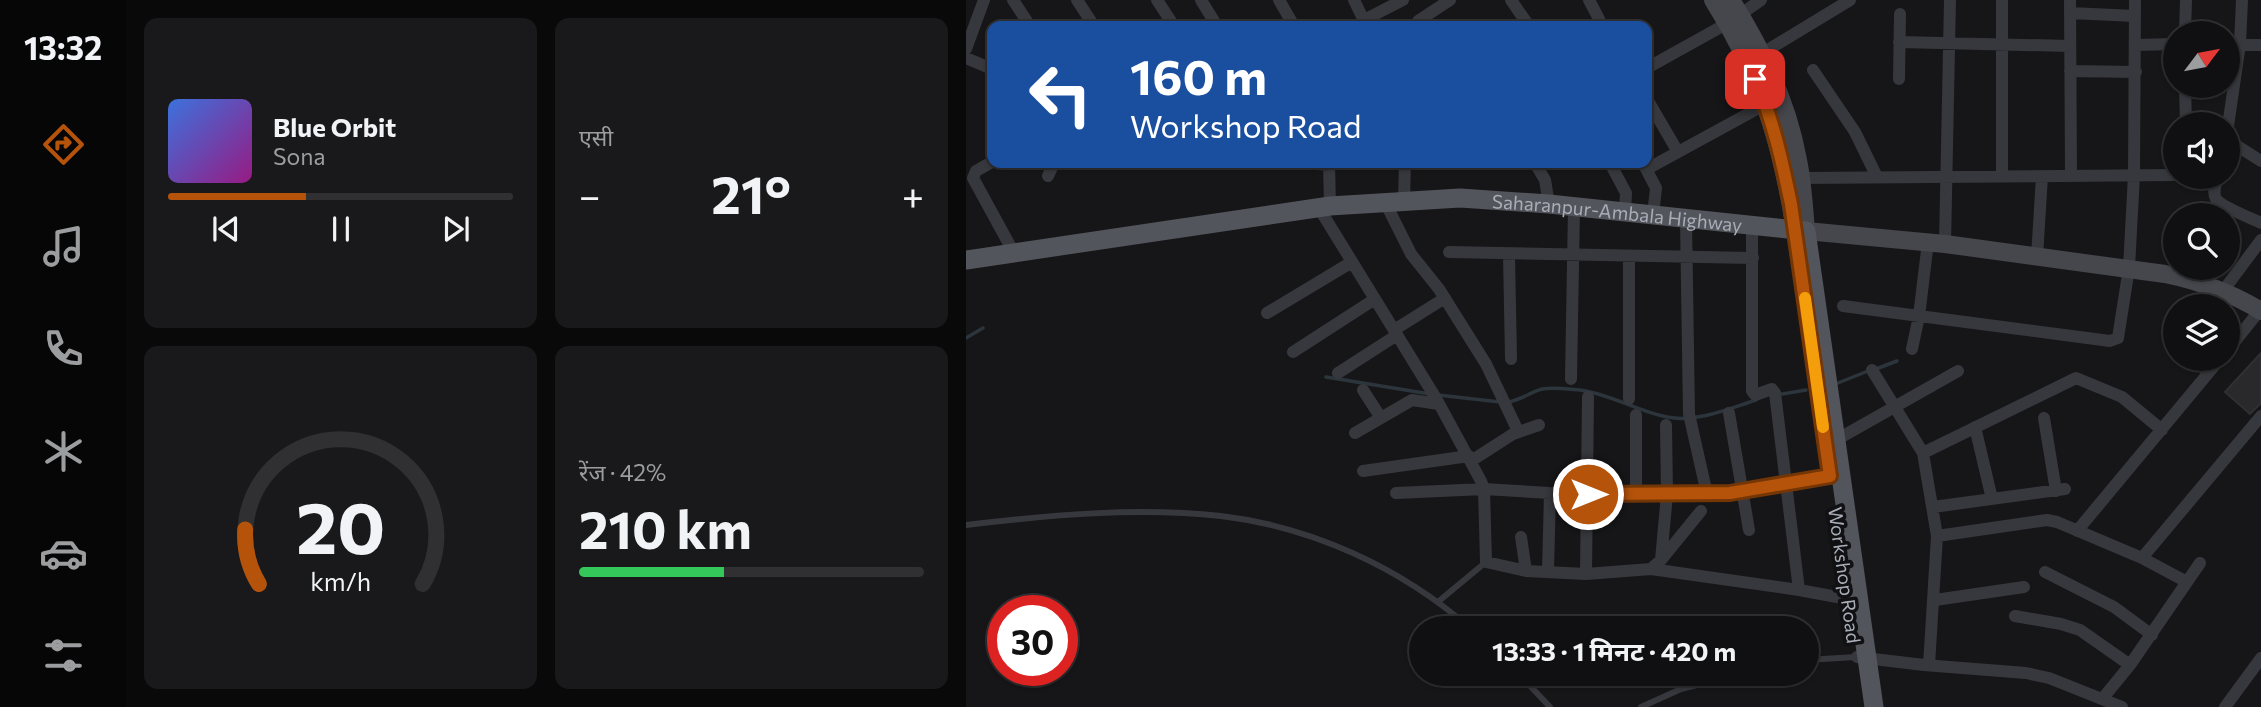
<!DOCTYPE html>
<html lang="hi">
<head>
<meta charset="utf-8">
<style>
	body { margin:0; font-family:Commissioner,"Noto Sans Devanagari",sans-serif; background:#19191b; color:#f1f3f6; height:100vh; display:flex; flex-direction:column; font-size:26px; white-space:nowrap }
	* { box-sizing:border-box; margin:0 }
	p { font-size:23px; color:#9c9d9f }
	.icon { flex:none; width:38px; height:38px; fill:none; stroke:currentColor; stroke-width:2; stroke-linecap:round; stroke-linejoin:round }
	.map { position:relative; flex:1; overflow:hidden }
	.details { display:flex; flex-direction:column; gap:18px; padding:18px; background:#09090a; width:840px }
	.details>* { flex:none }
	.banner { position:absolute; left:21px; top:21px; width:665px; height:147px; border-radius:14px; box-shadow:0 2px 5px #0004,0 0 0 2px #303032; background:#1a4fa0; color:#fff; overflow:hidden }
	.needle { width:46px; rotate:58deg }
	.fabs { position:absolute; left:1197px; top:21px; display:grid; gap:14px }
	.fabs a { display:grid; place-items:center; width:77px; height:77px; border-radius:50%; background:#101012; box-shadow:0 2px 5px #0004,0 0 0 2px #303032; font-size:35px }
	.speed { position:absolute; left:21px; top:595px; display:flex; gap:14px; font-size:35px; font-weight:700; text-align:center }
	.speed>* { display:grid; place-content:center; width:91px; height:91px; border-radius:50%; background:#101012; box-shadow:0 2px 5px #0004,0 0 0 2px #303032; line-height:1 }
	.speed .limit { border:10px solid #d22; background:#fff; color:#111 }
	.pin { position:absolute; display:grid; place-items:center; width:60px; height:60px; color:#fff; margin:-30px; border-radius:14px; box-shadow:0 4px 10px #0006 }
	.me { position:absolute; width:77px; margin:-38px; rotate:90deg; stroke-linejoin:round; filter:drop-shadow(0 0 5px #0008) }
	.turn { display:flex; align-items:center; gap:24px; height:147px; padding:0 28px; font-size:32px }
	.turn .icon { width:91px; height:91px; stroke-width:2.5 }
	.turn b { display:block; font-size:49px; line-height:60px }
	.big { font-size:52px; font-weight:700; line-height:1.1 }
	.details .card { flex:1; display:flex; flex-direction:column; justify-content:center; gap:10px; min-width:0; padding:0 24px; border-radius:14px; background:#19191b }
	.details .dial { align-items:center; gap:0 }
	.dial svg { height:182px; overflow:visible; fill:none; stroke:#303032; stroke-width:7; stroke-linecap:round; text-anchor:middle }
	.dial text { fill:#f1f3f6; stroke:none }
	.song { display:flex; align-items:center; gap:21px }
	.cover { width:84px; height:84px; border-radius:10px; background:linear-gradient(135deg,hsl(220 70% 55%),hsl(310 70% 35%)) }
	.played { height:7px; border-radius:4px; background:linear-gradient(90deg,#b45309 40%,#303032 40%) }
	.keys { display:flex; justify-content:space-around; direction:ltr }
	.heat { display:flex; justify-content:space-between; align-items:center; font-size:38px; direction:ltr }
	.charge { height:10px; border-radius:5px; background:linear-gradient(90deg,#34c759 42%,#303032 0) }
	.details .tiles { flex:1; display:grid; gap:18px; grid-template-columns:repeat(2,1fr) }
	.trip { position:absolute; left:443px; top:616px; width:410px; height:70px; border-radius:35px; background:#101012; box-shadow:0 2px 5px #0004,0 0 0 2px #303032; font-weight:700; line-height:70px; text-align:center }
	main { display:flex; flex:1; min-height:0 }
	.menu { display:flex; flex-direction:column; width:126px; justify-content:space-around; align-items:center; background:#060607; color:#9c9d9f }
	.menu .icon { width:49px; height:49px }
	.menu .active { color:#b45309 }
	.menu b { font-size:32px; color:#f1f3f6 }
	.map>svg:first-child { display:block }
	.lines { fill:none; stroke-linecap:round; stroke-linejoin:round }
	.stream { stroke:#2c353c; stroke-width:3.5 }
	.building { fill:#29292c; stroke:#303034; stroke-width:2 }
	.service { stroke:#37383d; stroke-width:6 }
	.minor { stroke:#37383d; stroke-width:12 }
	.secondary { stroke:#45474d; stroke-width:18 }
	.primary { stroke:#53555c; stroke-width:19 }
	.route-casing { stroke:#753606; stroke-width:18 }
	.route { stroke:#b45309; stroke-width:12 }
	.slow { stroke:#f59e0b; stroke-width:12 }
	.labels { text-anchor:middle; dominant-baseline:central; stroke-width:7; stroke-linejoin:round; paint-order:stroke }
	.street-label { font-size:19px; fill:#a8adb8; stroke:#111113 }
</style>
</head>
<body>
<main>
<nav class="menu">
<b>13:32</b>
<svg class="icon active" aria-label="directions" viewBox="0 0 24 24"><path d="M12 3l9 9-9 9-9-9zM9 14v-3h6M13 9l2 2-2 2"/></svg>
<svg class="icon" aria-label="music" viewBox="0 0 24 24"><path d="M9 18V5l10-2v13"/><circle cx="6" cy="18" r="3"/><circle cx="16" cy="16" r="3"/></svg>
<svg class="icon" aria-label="phone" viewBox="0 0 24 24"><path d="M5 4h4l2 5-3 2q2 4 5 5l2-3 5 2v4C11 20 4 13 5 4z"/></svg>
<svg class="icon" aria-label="climate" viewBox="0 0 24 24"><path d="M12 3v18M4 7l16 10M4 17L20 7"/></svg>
<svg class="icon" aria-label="car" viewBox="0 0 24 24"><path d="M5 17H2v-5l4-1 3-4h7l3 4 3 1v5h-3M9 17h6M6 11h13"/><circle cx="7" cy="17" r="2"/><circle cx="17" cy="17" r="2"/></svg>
<svg class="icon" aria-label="filters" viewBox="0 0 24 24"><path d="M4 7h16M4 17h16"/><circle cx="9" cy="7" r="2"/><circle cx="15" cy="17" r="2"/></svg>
</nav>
<section class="details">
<div class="tiles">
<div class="card">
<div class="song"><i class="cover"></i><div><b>Blue Orbit</b><p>Sona</p></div></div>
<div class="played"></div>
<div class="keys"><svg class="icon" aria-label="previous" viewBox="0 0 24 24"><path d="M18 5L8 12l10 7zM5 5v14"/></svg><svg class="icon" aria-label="pause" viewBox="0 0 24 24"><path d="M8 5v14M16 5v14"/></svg><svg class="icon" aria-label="next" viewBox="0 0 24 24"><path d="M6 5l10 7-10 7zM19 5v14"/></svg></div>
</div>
<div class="card"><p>एसी</p>
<div class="heat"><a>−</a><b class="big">21°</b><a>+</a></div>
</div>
<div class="card dial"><svg viewBox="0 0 100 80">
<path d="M14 69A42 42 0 1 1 86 69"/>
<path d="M14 69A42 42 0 0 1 8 45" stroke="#b45309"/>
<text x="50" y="56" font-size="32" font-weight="700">20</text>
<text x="50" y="72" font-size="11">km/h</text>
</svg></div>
<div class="card"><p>रेंज · 42%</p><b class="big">210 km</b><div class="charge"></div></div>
</div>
</section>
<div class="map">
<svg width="1295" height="707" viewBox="0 0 1295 707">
	<rect width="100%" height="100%" fill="#161618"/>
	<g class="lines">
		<!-- stream -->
		<path class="stream" d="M0,338L17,328
			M910,369L931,361
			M360,377L464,394
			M872,383L902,371
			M472,395L534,402
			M811,395L840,390
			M541,402C554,401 564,392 576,389C588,387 602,389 614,390C645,394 670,411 701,417C730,423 762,409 790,400"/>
	</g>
	<!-- building -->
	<path class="building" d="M1295,353V403L1284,414L1259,392Z"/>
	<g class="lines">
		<!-- service -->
		<path class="service" d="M0,525C84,515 171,507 255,516C347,527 435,568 504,628
			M473,601L520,562
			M840,660L890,657
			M553,674L584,707
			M675,707L715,689L774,674"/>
		<!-- minor -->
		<path class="minor" d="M47,0L64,26
			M111,0L128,26
			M191,0L208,26
			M235,0L251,26
			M313,0L328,26
			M388,0L400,25
			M545,0L563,26
			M623,0L633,19
			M1104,0L1105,175
			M1104,13L1169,16
			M398,20L437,0
			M452,21L484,0
			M1219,33L1220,0
			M933,42L1104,46
			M1262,44L1295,45
			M1169,45L1209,44
			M0,49L18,0
			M795,54L884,0
			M0,58L26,69
			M681,68L762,23L795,0
			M847,70L889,132L911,177
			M1104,71L1170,72
			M933,79L934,14
			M1219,86L1220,124
			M681,99L712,152
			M1262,126L1274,44L1276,0
			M1262,140L1295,161
			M26,162L10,171L7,178L48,253
			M338,163L363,165
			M363,163L364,206
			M569,163L579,180L583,204
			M644,163L660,193L659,212
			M677,163L690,188L687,215
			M681,169L800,104
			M82,176L88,163
			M1036,176V0
			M1252,177C1250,184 1246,192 1250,199C1256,207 1285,218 1295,223
			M834,178L1209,175
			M438,201L439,163
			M419,202L445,254L473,289L520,364L552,431
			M353,208L471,400L515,481L518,489L520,562L560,571L620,574L685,569L833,590L882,599
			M720,219L723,414L741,494
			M786,225V391L789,395L806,389L809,393L833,590
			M979,244L984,0
			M483,252L787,258
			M543,255L545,359
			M663,257V399
			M1071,257L1076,176
			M1257,291L1295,240
			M877,306L1144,341L1152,338L1163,268L1168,175L1169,0
			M301,313L386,262
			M428,330L479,298
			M946,349L953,316L962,242
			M1262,350L1294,310
			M327,352L409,299
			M906,370L957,453L971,536L963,665
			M372,373L431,335
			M605,379L608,207
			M397,390L415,418
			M763,413L783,530
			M670,415V494
			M1078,418L1090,491
			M1009,427L1026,499
			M389,433L446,400L473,404
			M870,440L992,371
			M957,453L1110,378L1156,397L1196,430
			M505,461L547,434L573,425
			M397,471L503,456
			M430,493L518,489L584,493L734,495L764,493L864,476
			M967,507L1099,489
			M1111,531L1254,359
			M971,536L1081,520L1091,522L1176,558L1295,416
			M555,537L560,571
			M1176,558L1221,582
			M695,560L735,511
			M685,569L695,560L701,494L700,425
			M582,571L584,493
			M1079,572L1148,607L1186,635
			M620,574L622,397
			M969,600L1058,587
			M1049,616L1095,624L1114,630L1164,665
			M891,657L958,665L1060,673L1083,678L1156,707
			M1137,698L1164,665L1234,563
			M1259,707L1295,658"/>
		<!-- secondary -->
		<path class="secondary" d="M747,0C795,76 815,141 829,230
			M765,0C796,49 822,103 832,160C837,184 838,208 840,231L979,244L1199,274C1233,281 1264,292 1295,311"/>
		<!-- primary -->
		<path class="primary" id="s1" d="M0,260L364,206L494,198L583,204L840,231L908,707"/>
	</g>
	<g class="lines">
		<defs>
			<path id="route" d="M622,494L764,493L864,476L825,204C816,161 807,119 789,79"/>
		</defs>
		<!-- route casing -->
		<use href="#route" class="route-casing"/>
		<!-- route -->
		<use href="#route" class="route"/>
		<!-- slow -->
		<path class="slow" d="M839,298L857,427"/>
	</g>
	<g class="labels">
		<!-- street labels -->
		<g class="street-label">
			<text stroke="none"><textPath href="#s1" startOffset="656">Saharanpur-Ambala Highway</textPath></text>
			<text transform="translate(879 575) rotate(82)">Workshop Road</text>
		</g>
	</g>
</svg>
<div class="fabs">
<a><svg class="needle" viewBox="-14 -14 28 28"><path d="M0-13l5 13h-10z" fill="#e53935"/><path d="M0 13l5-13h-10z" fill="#9c9d9f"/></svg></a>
<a><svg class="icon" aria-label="sound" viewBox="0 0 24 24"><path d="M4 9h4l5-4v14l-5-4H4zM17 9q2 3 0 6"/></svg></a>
<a><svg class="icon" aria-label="search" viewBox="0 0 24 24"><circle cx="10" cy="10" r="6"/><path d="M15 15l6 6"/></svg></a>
<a><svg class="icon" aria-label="layers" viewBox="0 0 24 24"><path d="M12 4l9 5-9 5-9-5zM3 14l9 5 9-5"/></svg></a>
</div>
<div class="speed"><div class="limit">30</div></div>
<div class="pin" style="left:789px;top:79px;background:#d93025"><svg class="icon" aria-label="arrive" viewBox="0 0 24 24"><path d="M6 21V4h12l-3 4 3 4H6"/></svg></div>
<svg class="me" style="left:622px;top:494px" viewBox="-20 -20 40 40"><circle r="17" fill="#b45309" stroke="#fff" stroke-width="3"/><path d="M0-11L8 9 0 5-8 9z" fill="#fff"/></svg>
<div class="trip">13:33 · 1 मिनट · 420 m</div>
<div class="banner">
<div class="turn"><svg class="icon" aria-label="left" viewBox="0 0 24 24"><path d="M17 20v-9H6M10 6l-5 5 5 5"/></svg><div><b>160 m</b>Workshop Road</div></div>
</div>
</div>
</main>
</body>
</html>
